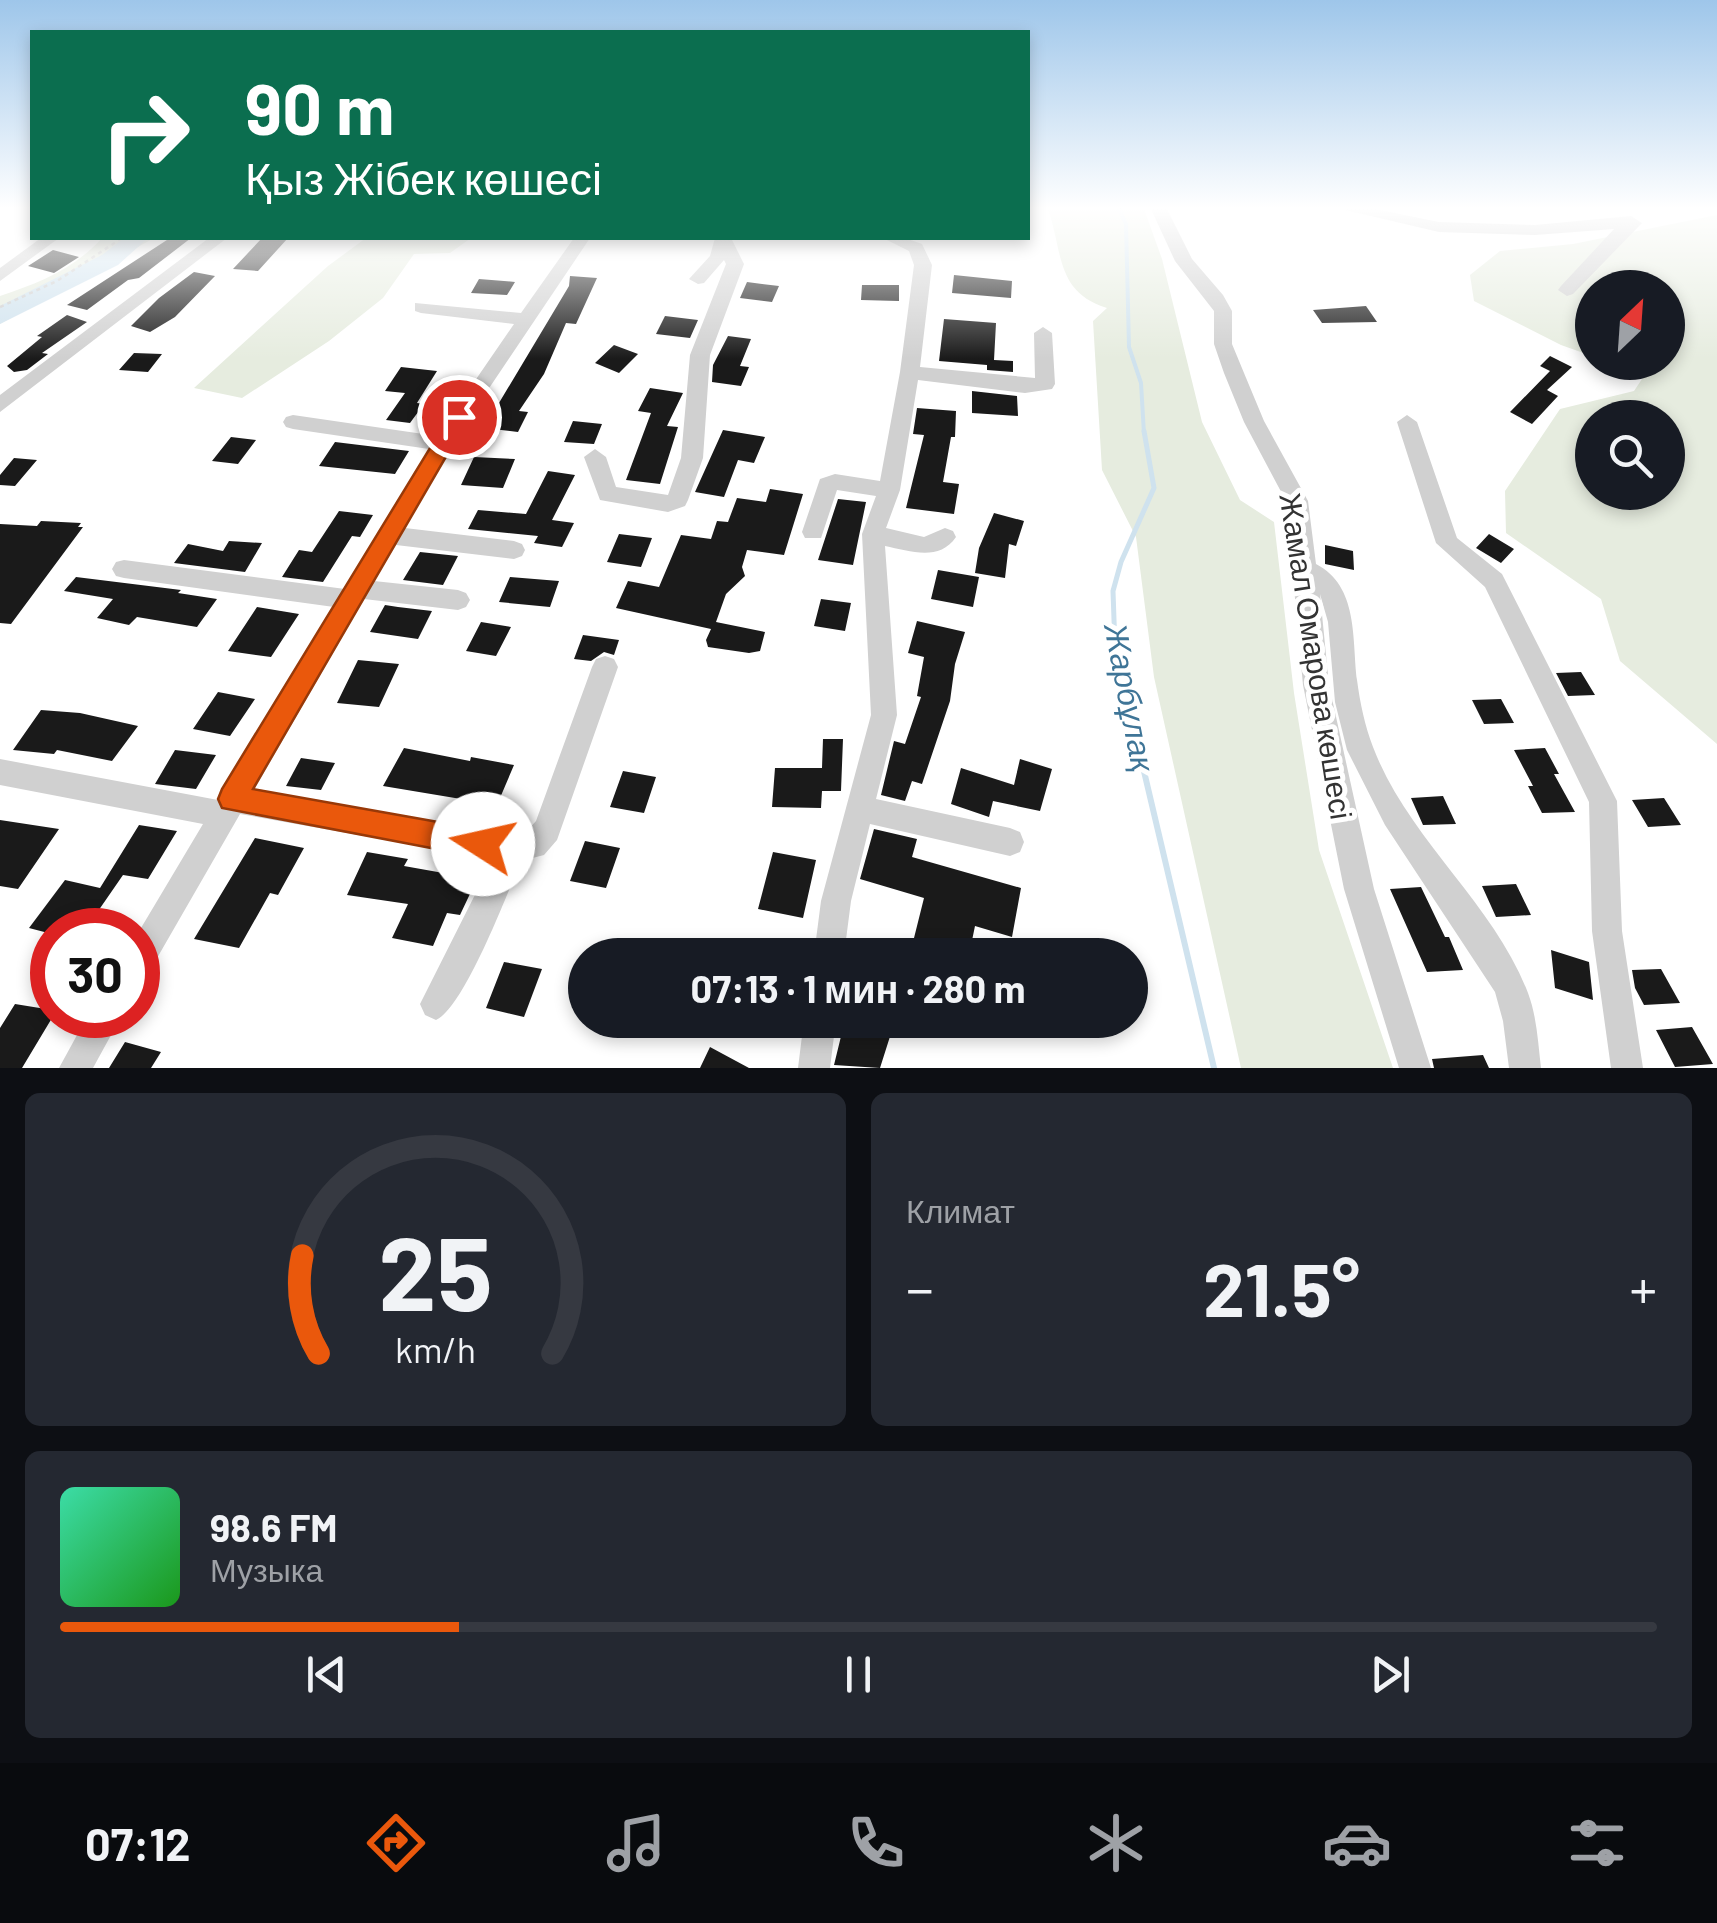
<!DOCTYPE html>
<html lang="ru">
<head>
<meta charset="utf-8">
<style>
	body { margin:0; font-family:Barlow,sans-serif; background:#242831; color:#f1f3f6; height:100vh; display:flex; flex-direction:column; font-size:38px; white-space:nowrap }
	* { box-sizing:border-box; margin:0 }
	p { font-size:32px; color:#9ea1a6 }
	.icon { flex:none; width:55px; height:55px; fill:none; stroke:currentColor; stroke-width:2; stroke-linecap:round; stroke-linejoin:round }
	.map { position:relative; height:1068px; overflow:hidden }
	.side { display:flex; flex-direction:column; gap:25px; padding:25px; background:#0d0f14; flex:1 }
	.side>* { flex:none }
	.banner { position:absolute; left:30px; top:30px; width:1000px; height:210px; border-radius:0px; box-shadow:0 5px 15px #0003; background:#0b6e4f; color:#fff; overflow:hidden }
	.needle { width:65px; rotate:25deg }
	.tools { position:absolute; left:1575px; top:270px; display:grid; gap:20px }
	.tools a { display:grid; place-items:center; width:110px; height:110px; border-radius:50%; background:#171b24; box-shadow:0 5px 15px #0003; font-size:50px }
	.speed { position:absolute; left:30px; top:908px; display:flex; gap:20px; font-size:50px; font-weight:700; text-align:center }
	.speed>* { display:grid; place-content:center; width:130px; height:130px; border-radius:50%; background:#171b24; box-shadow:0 5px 15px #0003; line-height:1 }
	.speed .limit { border:15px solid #d22; background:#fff; color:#111 }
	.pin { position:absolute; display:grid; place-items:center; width:85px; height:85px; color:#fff; margin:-42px; border:5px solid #fff; border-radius:50%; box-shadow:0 2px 10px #0007 }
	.me { position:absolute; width:110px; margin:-55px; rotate:280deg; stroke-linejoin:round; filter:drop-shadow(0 0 8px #0008) }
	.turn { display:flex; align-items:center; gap:35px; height:210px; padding:0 50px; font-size:45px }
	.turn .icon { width:130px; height:130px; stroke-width:2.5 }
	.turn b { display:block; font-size:70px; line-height:85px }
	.big { font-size:75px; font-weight:700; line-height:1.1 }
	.side .tile { flex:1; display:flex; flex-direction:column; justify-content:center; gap:15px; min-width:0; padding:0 35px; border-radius:15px; background:#242831 }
	.side .dial { align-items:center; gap:0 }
	.dial svg { height:260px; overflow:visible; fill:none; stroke:#363941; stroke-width:7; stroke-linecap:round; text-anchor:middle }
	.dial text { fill:#f1f3f6; stroke:none }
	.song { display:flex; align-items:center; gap:30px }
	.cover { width:120px; height:120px; border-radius:15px; background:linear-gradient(135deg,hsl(160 70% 55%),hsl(120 70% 35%)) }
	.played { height:10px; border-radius:5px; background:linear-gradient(90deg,#ea580c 25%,#363941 25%) }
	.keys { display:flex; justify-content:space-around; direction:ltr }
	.heat { display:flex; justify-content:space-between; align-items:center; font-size:55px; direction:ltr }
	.side .tiles { flex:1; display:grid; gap:25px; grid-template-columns:1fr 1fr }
	.tile:last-child { grid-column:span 2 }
	.trip { position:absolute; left:568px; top:938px; width:580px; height:100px; border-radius:50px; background:#171b24; box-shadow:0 5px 15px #0003; font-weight:700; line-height:100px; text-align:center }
	.tab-bar { display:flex; height:160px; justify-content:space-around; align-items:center; background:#090b0e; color:#9ea1a6 }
	.tab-bar .icon { width:70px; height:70px }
	.tab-bar .active { color:#ea580c }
	.tab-bar b { font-size:45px; color:#f1f3f6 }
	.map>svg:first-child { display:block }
	.green { fill:#e6ecdf; fill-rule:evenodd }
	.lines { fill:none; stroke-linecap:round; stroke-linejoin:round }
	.stream-far2 { stroke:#cfe2ee; stroke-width:4 }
	.stream-far1 { stroke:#cfe2ee; stroke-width:5 }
	.stream { stroke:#cfe2ee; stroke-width:6 }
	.river { fill:#cfe2ee; fill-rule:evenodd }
	.building { fill:#1a1a1a }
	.path { stroke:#cdcdcd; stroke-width:2.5; stroke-dasharray:4 4; stroke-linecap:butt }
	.minor { fill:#d0d0d0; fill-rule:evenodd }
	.route { fill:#ea580c; stroke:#983908; stroke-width:2.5 }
	.labels { text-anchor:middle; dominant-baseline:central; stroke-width:10; stroke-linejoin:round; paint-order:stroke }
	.street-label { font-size:30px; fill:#333; stroke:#fff }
	.water-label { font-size:32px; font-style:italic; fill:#3f7597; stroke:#fff }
</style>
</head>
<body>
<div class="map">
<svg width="1717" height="1068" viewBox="0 0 1717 1068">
	<rect width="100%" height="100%" fill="#fff"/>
	<!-- green -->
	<path class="green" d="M1048,209H1144L1162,259L1202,422L1240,500L1274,522L1294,693L1319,850L1393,1068H1241L1154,677L1136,537L1102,470L1093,321L1107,308C1055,292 1063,251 1048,209Z
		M1717,215V744L1620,661L1601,599L1506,533L1505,491L1560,409L1634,391L1646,373L1614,363L1668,362V288H1592V356L1561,345L1474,301L1470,275L1500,251L1573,244ZM1592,418H1668V492H1592Z
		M102,238H154L0,324V296C39,283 74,269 102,238Z
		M366,238H471L450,253L414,254L383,298L329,341L242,398L194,388L328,266Z"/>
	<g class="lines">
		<!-- stream-far2 -->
		<path class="stream-far2" d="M1119,209L1126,224L1129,347L1141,383L1144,434"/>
		<!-- stream-far1 -->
		<path class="stream-far1" d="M1131,715L1115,648L1113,591L1121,562L1154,488L1144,431"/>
		<!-- stream -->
		<path class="stream" d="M1130,712L1214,1068"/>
		<!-- river -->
		<path class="river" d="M124,238H148L118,265L0,324V306L102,255Z"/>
	</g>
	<!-- building -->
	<path class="building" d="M170,238H191L139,278L128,280L87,310L67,305Z
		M262,238H288L258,271L233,269Z
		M53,250L79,257L54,273L28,266Z
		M194,272L215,276L175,317L150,332L131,326L159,298Z
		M954,275L1012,281L1011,298L952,293Z
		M570,276L597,278L576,324L566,323L544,374L519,411L528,412L518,432L484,428L569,286Z
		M479,279L504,281L515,282L507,295L471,293Z
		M747,282L779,286L772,302L740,298Z
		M862,285H899V301L861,300Z
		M1366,306L1377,322L1322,323L1313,310Z
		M67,315L87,322L42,353L48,354L27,370L14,372L7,366L42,337L37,336Z
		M665,316L698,320L690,338L656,334Z
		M944,319L996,323L994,360L1013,361V372L987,370V365L939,361Z
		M728,336L751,339L740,366L749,367L741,386L712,382L713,365Z
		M614,345L638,354L619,373L595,363Z
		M134,353L162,354L148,372L119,370Z
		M1550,356L1572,367L1547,390L1558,396L1532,424L1510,412L1550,371L1540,366Z
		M401,367L437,371L417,403L424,404L410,423L386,420L405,393L385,391Z
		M650,388L683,393L667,426L678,427L660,484L626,480L651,413L638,411Z
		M972,391L1017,396L1018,416L972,413Z
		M917,408L956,411L955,437H951L943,482L959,484L954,514L906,508L924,435L913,434Z
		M573,421L602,424L594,444L564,442Z
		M723,430L765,437L754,463L738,460L724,497L695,492Z
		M231,437L256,440L238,464L212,461Z
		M335,442L409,451L395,474L319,466Z
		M474,457L515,459L503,488L461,485Z
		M14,458L37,460L15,486L0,485V475Z
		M548,471L575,475L552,520L574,523L562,547L534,543L538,536L468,529L478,510L526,514Z
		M770,489L803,494L784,555L747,550L742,567L745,576L726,594L716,622L765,632L760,651L749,653L708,647L706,640L711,629L616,608L628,581L659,587L681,535L711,539L717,521L728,522L737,498L766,502Z
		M838,499L866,502L853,565L818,560Z
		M339,511L373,515L360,537L352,536L323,582L282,577L299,550L312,552Z
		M994,513L1024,521L1016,546L1009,544L1005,578L975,573L979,548Z
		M41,521L81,523L78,527H83L11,624L0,623V524L37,526Z
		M619,534L652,538L641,567L607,562Z
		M1489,534L1514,549L1501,563L1476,548Z
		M229,541L262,543L245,572L174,563L188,544L223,551Z
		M1325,545L1353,551L1354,570L1325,564Z
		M420,552L458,556L443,585L403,580Z
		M938,570L979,577L973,607L931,599Z
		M76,577L181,590L178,593L217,599L197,627L137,617L129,625L97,618L113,599L64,591Z
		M510,577L559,581L550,607L499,602Z
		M821,599L851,603L845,631L814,626Z
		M385,605L398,607L432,611L418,639L370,632Z
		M257,607L299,614L271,657L228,651Z
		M917,621L965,632L955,664L950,701L922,784L912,781L905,801L881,795L894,741L905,744L921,697L917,696L924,657L908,653Z
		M481,622L511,627L496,656L466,651Z
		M583,635L619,640L614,655L604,652L591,661L574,659Z
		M358,660L399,664L379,707L337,703Z
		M1581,672L1595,695L1568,696L1556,673Z
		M218,692L255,699L230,736L193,729Z
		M1501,699L1514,723L1484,724L1472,700Z
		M41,710L80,713L138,726L112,761L57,750L54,754L13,750Z
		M823,739H843L841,791H822L821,808L772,807L775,768H822Z
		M404,748L470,761L471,757L514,765L497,805L383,786Z
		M1545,748L1559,774H1554L1575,812L1542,813L1528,786H1533L1514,750Z
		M175,750L216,755L196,789L155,784Z
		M301,758L335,763L321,790L286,786Z
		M1020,759L1052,769L1040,811L993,801L989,817L951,804L961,768L1014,785Z
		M623,771L656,777L644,813L610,807Z
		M1443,796L1456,824L1423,825L1411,798Z
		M1664,798L1681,825L1648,827L1632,800Z
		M0,820L59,829L18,889L0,886Z
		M139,825L177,831L148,879L123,875L85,930H52V934L29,928L65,880L100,888Z
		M874,829L917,839L912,857L1021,888L1012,937L975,926L969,955H926L911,950L924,898L860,879Z
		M255,838L304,848L278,895L270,893L239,948L194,939Z
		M585,841L620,848L606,888L570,881Z
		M367,852L408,859L404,866L477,879L460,915L447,913L433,946L392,938L408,904L347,895Z
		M773,852L816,860L803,918L758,909Z
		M1516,884L1531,915L1496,917L1482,886Z
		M1421,887L1445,937H1449L1463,970L1427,972L1390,889Z
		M1551,950L1589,962L1593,1000L1555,988Z
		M504,962L542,969L524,1017L486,1008Z
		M1661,969L1680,1003L1644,1005L1635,988L1632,970Z
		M15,1004L52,1010V1018L22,1068H0V1028Z
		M845,1020H875L893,1027L880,1068L834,1065Z
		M1692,1027L1713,1064L1675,1067L1656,1030Z
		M125,1042L161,1052L151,1068H109Z
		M710,1047L749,1068H700Z
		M1483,1055L1489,1068H1434L1432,1059Z"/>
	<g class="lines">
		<!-- path -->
		<path class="path" d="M0,307L57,281L122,238"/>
		<!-- minor -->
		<path class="minor" d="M1151,209H1167L1192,259L1223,295L1232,311V344L1244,373L1264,421L1308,501L1316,564C1359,586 1352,640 1357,680C1360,703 1365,726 1373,747C1408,839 1493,902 1528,993C1537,1017 1538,1043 1541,1068H1509L1503,1021L1495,992L1385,825L1347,750L1335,702L1328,622L1320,594L1329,685L1374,889L1431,1068H1399L1344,889L1303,685L1286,501L1244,422L1224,373L1214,344V311L1175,261Z
			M1341,209H1375L1439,222L1535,225L1631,216L1642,223L1573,294L1567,296L1558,290L1561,286L1614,229L1535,235L1439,232Z
			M41,238H59L0,281V268Z
			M209,238H227L0,412V395Z
			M574,238H590L467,421L405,528L514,541L522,544L525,550L522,556L514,559L396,545L374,581L458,590L466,593L470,600L466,607L458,610L364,599L254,790L512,835L526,832L536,821L592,667L596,659L605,656L614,659L618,667L557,840L544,855L521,861C507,894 464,1008 436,1020L425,1015L420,1004L493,859L240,814L149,972L138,976V933L203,824L0,785V759L218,800L334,607L124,578L116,576L112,569L116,562L124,560L345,589L429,449L293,429L286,427L283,422L286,417L293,415L437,436L514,324L421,313L415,311V303L521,313Z
			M715,238H731L744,264L710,355L703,458L688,500L685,506L668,512L600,500L584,457L595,449L606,457L616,487L668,495L681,458L690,355L726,264L724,260L704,283L698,284L689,279L710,256Z
			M883,238H905L922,244L932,265L920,367L1035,378L1034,333L1043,327L1052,333L1055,384L1052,389L1025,393L918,380L900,490L886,528L924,537L945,528L953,531L956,537C939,562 910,551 885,546L897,715L876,799L1010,828L1020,832L1024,842L1020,852L1010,856L870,824L851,901L844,955H814L821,901L871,715L862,534L876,496L837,490L821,538H805L802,532L820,479L835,474L880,481L900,372L914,265L909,251Z
			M1407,415L1417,422L1457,538L1502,574L1617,801L1622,931L1643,1068H1611L1592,931L1589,802L1485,587L1436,543L1397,422Z
			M88,1015H122L93,1068H59Z
			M804,1020H836L830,1068H798Z"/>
	</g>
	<!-- sky -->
	<linearGradient id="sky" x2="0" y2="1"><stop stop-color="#9ec6ea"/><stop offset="0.58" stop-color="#fff"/><stop offset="1" stop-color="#fff" stop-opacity="0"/></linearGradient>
	<rect width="1717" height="359" fill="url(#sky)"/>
	<!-- route -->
	<path class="route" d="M459,410L469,417L253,789L483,830L493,834L497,844L493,854L483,858L222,808L218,799L222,789L452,412Z"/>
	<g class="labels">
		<!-- street labels -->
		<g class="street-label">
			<text transform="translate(1317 656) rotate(81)">Жамал Омарова көшесі</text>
		</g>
		<!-- water labels -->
		<g class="water-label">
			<text transform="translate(1131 697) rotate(79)">Жарбұлақ</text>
		</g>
	</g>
</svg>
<div class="tools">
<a><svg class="needle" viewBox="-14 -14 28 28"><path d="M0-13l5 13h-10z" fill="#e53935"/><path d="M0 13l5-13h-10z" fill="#9ea1a6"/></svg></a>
<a><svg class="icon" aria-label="search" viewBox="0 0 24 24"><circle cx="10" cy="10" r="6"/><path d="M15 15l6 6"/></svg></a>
</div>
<div class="speed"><div class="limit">30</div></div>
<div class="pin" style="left:459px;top:417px;background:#d93025"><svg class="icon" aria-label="arrive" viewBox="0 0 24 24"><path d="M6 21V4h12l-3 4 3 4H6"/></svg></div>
<svg class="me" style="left:483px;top:844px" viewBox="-20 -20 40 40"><circle r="19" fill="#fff"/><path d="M0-13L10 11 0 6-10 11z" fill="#ea580c"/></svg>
<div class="trip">07:13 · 1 мин · 280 m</div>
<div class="banner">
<div class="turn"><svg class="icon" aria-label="right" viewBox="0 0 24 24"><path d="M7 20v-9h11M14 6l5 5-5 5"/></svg><div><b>90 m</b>Қыз Жібек көшесі</div></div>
</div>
</div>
<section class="side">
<div class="tiles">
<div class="tile dial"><svg viewBox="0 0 100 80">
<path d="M14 69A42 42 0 1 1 86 69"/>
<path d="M14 69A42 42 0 0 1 9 39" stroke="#ea580c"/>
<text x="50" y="56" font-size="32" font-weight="700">25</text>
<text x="50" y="72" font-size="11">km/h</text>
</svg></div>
<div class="tile"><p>Климат</p>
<div class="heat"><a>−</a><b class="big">21.5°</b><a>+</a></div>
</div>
<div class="tile">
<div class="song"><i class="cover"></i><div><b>98.6 FM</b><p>Музыка</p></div></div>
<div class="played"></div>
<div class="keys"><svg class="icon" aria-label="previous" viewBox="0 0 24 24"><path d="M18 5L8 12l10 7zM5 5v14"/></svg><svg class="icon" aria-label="pause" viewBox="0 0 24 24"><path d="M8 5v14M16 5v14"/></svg><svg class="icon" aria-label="next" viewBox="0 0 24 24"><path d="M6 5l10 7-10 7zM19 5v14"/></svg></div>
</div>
</div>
</section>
<nav class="tab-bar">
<b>07:12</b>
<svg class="icon active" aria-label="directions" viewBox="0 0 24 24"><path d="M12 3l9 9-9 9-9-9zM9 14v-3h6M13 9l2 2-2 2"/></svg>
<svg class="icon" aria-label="music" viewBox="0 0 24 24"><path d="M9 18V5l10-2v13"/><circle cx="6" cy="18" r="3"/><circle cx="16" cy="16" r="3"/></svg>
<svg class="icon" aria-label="phone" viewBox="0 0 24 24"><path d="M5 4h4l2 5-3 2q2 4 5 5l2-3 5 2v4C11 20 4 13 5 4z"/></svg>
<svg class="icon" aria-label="climate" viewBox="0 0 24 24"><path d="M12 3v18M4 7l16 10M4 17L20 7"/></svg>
<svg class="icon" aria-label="car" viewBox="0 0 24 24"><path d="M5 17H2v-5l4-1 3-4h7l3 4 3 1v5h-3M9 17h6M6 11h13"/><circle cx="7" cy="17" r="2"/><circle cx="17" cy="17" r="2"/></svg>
<svg class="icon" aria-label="filters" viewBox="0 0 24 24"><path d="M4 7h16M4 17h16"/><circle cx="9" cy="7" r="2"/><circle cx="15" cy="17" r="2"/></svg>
</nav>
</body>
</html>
